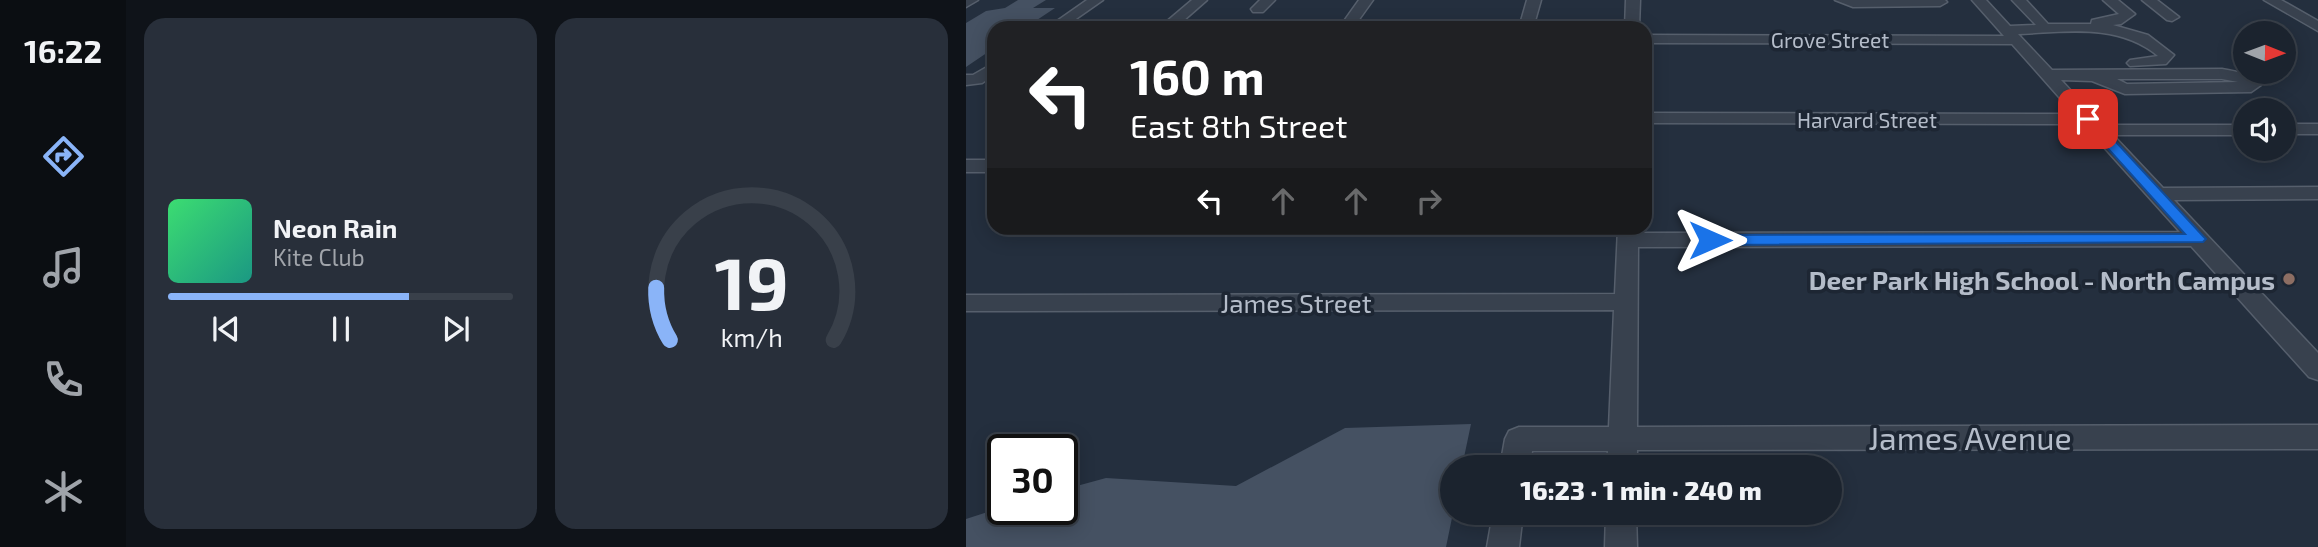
<!DOCTYPE html>
<html lang="en">
<head>
<meta charset="utf-8">
<style>
	body { margin:0; font-family:"Exo 2",sans-serif; background:#282f3a; color:#f1f3f6; height:100vh; display:flex; flex-direction:column; font-size:26px; white-space:nowrap }
	* { box-sizing:border-box; margin:0 }
	p { font-size:23px; color:#a0a4aa }
	.icon { flex:none; width:38px; height:38px; fill:none; stroke:currentColor; stroke-width:2; stroke-linecap:round; stroke-linejoin:round }
	.map { position:relative; flex:1; overflow:hidden }
	.side { display:flex; flex-direction:column; gap:18px; padding:18px; background:#0f1319; width:840px }
	.side>* { flex:none }
	.hud { position:absolute; left:21px; top:21px; width:665px; height:214px; border-radius:21px; box-shadow:0 4px 18px #0003,0 0 0 2px #39404a; background:#202124; color:#fff; overflow:hidden }
	.needle { width:46px; rotate:91deg }
	.tools { position:absolute; left:1267px; top:21px; display:grid; gap:14px }
	.tools a { display:grid; place-items:center; width:63px; height:63px; border-radius:50%; background:#1b232e; box-shadow:0 4px 18px #0003,0 0 0 2px #39404a; font-size:35px }
	.speed { position:absolute; left:21px; top:434px; display:flex; gap:14px; font-size:35px; font-weight:700; text-align:center }
	.speed>* { display:grid; place-content:center; width:91px; height:91px; border-radius:50%; background:#1b232e; box-shadow:0 4px 18px #0003,0 0 0 2px #39404a; line-height:1 }
	.speed .limit { border:4px solid #111; border-radius:10px; background:#fff; color:#111 }
	.pin { position:absolute; display:grid; place-items:center; width:60px; height:60px; color:#fff; margin:-30px; border-radius:14px; box-shadow:0 4px 10px #0006 }
	.me { position:absolute; width:77px; margin:-38px; rotate:90deg; stroke-linejoin:round; filter:drop-shadow(0 0 5px #0008) }
	.turn { display:flex; align-items:center; gap:24px; height:147px; padding:0 28px; font-size:32px }
	.turn .icon { width:91px; height:91px; stroke-width:2.5 }
	.turn b { display:block; font-size:49px; line-height:60px }
	.lanes { display:flex; align-items:center; height:66px; padding:0 28px; background:#0003; justify-content:center; gap:35px; direction:ltr }
	.lanes .off { opacity:.35 }
	.side .card { flex:1; display:flex; flex-direction:column; justify-content:center; gap:10px; min-width:0; padding:0 24px; border-radius:21px; background:#282f3a }
	.side .dial { align-items:center; gap:0 }
	.dial svg { height:182px; overflow:visible; fill:none; stroke:#39404a; stroke-width:7; stroke-linecap:round; text-anchor:middle }
	.dial text { fill:#f1f3f6; stroke:none }
	.song { display:flex; align-items:center; gap:21px }
	.cover { width:84px; height:84px; border-radius:10px; background:linear-gradient(135deg,hsl(140 70% 55%),hsl(170 70% 35%)) }
	.played { height:7px; border-radius:4px; background:linear-gradient(90deg,#8ab4f8 70%,#39404a 70%) }
	.keys { display:flex; justify-content:space-around; direction:ltr }
	.side .tiles { flex:1; display:grid; gap:18px; grid-template-columns:repeat(2,1fr) }
	.trip { position:absolute; left:474px; top:455px; width:402px; height:70px; border-radius:35px; background:#1b232e; box-shadow:0 4px 18px #0003,0 0 0 2px #39404a; font-weight:800; line-height:70px; text-align:center }
	main { display:flex; flex:1; min-height:0 }
	.tab-bar { display:flex; flex-direction:column; width:126px; justify-content:space-around; align-items:center; background:#0b0e12; color:#a0a4aa }
	.tab-bar .icon { width:49px; height:49px }
	.tab-bar .current { color:#8ab4f8 }
	.tab-bar b { font-size:32px; color:#f1f3f6 }
	.map>svg:first-child { display:block }
	.building { fill:#455162 }
	.lines { fill:none; stroke-linecap:round; stroke-linejoin:round }
	.minor-casing { stroke:#565f6c; stroke-width:3 }
	.minor { fill:#38414e; fill-rule:evenodd }
	.route { fill:#1a73e8; stroke:#114b97; stroke-width:2 }
	.education-dot { fill:#8d6e63; stroke:#1d2633; stroke-width:2.5 }
	.labels { text-anchor:middle; dominant-baseline:central; stroke-width:7; stroke-linejoin:round; paint-order:stroke }
	.far-street-label { font-size:21px; fill:#b4bcc9; stroke:#1d2633 }
	.poi-label { font-size:26px; font-weight:bold; fill:#b4bcc9; stroke:#1d2633; text-anchor:end }
	.street-label { font-size:26px; fill:#b4bcc9; stroke:#1d2633 }
	.near-street-label { font-size:32px; fill:#b4bcc9; stroke:#1d2633 }
</style>
</head>
<body>
<main>
<nav class="tab-bar">
<b>16:22</b>
<svg class="icon current" aria-label="directions" viewBox="0 0 24 24"><path d="M12 3l9 9-9 9-9-9zM9 14v-3h6M13 9l2 2-2 2"/></svg>
<svg class="icon" aria-label="music" viewBox="0 0 24 24"><path d="M9 18V5l10-2v13"/><circle cx="6" cy="18" r="3"/><circle cx="16" cy="16" r="3"/></svg>
<svg class="icon" aria-label="phone" viewBox="0 0 24 24"><path d="M5 4h4l2 5-3 2q2 4 5 5l2-3 5 2v4C11 20 4 13 5 4z"/></svg>
<svg class="icon" aria-label="climate" viewBox="0 0 24 24"><path d="M12 3v18M4 7l16 10M4 17L20 7"/></svg>
</nav>
<section class="side">
<div class="tiles">
<div class="card">
<div class="song"><i class="cover"></i><div><b>Neon Rain</b><p>Kite Club</p></div></div>
<div class="played"></div>
<div class="keys"><svg class="icon" aria-label="previous" viewBox="0 0 24 24"><path d="M18 5L8 12l10 7zM5 5v14"/></svg><svg class="icon" aria-label="pause" viewBox="0 0 24 24"><path d="M8 5v14M16 5v14"/></svg><svg class="icon" aria-label="next" viewBox="0 0 24 24"><path d="M6 5l10 7-10 7zM19 5v14"/></svg></div>
</div>
<div class="card dial"><svg viewBox="0 0 100 80">
<path d="M14 69A42 42 0 1 1 86 69"/>
<path d="M14 69A42 42 0 0 1 8 46" stroke="#8ab4f8"/>
<text x="50" y="56" font-size="32" font-weight="700">19</text>
<text x="50" y="72" font-size="11">km/h</text>
</svg></div>
</div>
</section>
<div class="map">
<svg width="1352" height="547" viewBox="0 0 1352 547">
	<rect width="100%" height="100%" fill="#242f3e"/>
	<!-- building -->
	<path class="building" d="M52,0H80L67,8H89L59,28H28V48L0,67V23L20,11L39,8Z
		M505,424L496,467H486L487,513L480,547H0V519L37,507V509H96V490L140,478L270,486L379,428Z"/>
	<g class="lines">
		<defs>
			<path id="minor" d="M0,0H12L0,7Z
				M121,0H137L97,28H81Z
				M226,0H241L209,28H193Z
				M294,0H309L297,12H287L285,9Z
				M393,0H407L387,28H373Z
				M561,0H575L567,28H553Z
				M660,0H674L673,28H659Z
				M869,0H979L981,2L974,6L887,7Z
				M1006,0H1020L1044,26L1070,25L1046,0H1060L1082,24H1125L1126,20L1153,14L1137,0H1152L1169,14L1155,24L1147,25L1182,35L1208,55L1200,64L1164,66L1161,63L1164,60L1192,56C1152,23 1100,32 1052,34L1086,70L1256,69C1271,72 1284,73 1295,85L1285,92L1159,94L1126,81L1095,80L1137,125H1279V135H1147L1197,188L1352,187V199L1208,200L1352,353V380L1343,377L1225,246L672,247L671,427L1352,425V449L671,450V467H641L642,451H566L564,467H534L539,439L543,431L553,427H643L648,310L0,311V295L649,294L652,228H672L673,233L1214,232L1117,124L679,123V113L1108,114L1046,44L679,43V35L1038,36ZM1151,79H1256L1272,82L1161,84Z
				M1176,0H1191L1213,17L1206,21L1201,20Z
				M1298,0H1315L1352,21V31Z
				M28,63V75L16,83L0,85V75H7Z
				M1318,124H1352V134H1318Z
				M0,160H28V172H0Z
				M527,513H557L553,547H521Z
				M640,513H670L671,547H639Z"/>
		</defs>
		<!-- minor casing -->
		<use href="#minor" class="minor-casing"/>
		<!-- minor -->
		<use href="#minor" class="minor"/>
	</g>
	<!-- route -->
	<path class="route" d="M1122,115L1126,116L1237,236L1240,239L1237,242L744,245L737,240L744,235L1219,234L1118,122L1116,119Z"/>
	<!-- markers -->
	<circle class="education-dot" cx="1323" cy="279" r="7"/>
	<g class="labels">
		<!-- far-street labels -->
		<g class="far-street-label">
			<text x="864" y="39">Grove Street</text>
			<text x="901" y="119">Harvard Street</text>
		</g>
		<!-- poi labels -->
		<g class="poi-label">
			<text x="1309" y="279">Deer Park High School - North Campus</text>
		</g>
		<!-- street labels -->
		<g class="street-label">
			<text x="330" y="302">James Street</text>
		</g>
		<!-- near-street labels -->
		<g class="near-street-label">
			<text x="1004" y="437">James Avenue</text>
		</g>
	</g>
</svg>
<div class="tools">
<a><svg class="needle" viewBox="-14 -14 28 28"><path d="M0-13l5 13h-10z" fill="#e53935"/><path d="M0 13l5-13h-10z" fill="#a0a4aa"/></svg></a>
<a><svg class="icon" aria-label="sound" viewBox="0 0 24 24"><path d="M4 9h4l5-4v14l-5-4H4zM17 9q2 3 0 6"/></svg></a>
</div>
<div class="speed"><div class="limit">30</div></div>
<div class="pin" style="left:1122px;top:119px;background:#d93025"><svg class="icon" aria-label="arrive" viewBox="0 0 24 24"><path d="M6 21V4h12l-3 4 3 4H6"/></svg></div>
<svg class="me" style="left:744px;top:240px" viewBox="-20 -20 40 40"><path d="M0-17L14 15 0 8-14 15z" fill="#1a73e8" stroke="#fff" stroke-width="4"/></svg>
<div class="trip">16:23 · 1 min · 240 m</div>
<div class="hud">
<div class="turn"><svg class="icon" aria-label="left" viewBox="0 0 24 24"><path d="M17 20v-9H6M10 6l-5 5 5 5"/></svg><div><b>160 m</b>East 8th Street</div></div>
<div class="lanes"><svg class="icon" aria-label="left" viewBox="0 0 24 24"><path d="M17 20v-9H6M10 6l-5 5 5 5"/></svg><svg class="icon off" aria-label="ahead" viewBox="0 0 24 24"><path d="M12 20V5M6 11l6-6 6 6"/></svg><svg class="icon off" aria-label="ahead" viewBox="0 0 24 24"><path d="M12 20V5M6 11l6-6 6 6"/></svg><svg class="icon off" aria-label="right" viewBox="0 0 24 24"><path d="M7 20v-9h11M14 6l5 5-5 5"/></svg></div>
</div>
</div>
</main>
</body>
</html>
